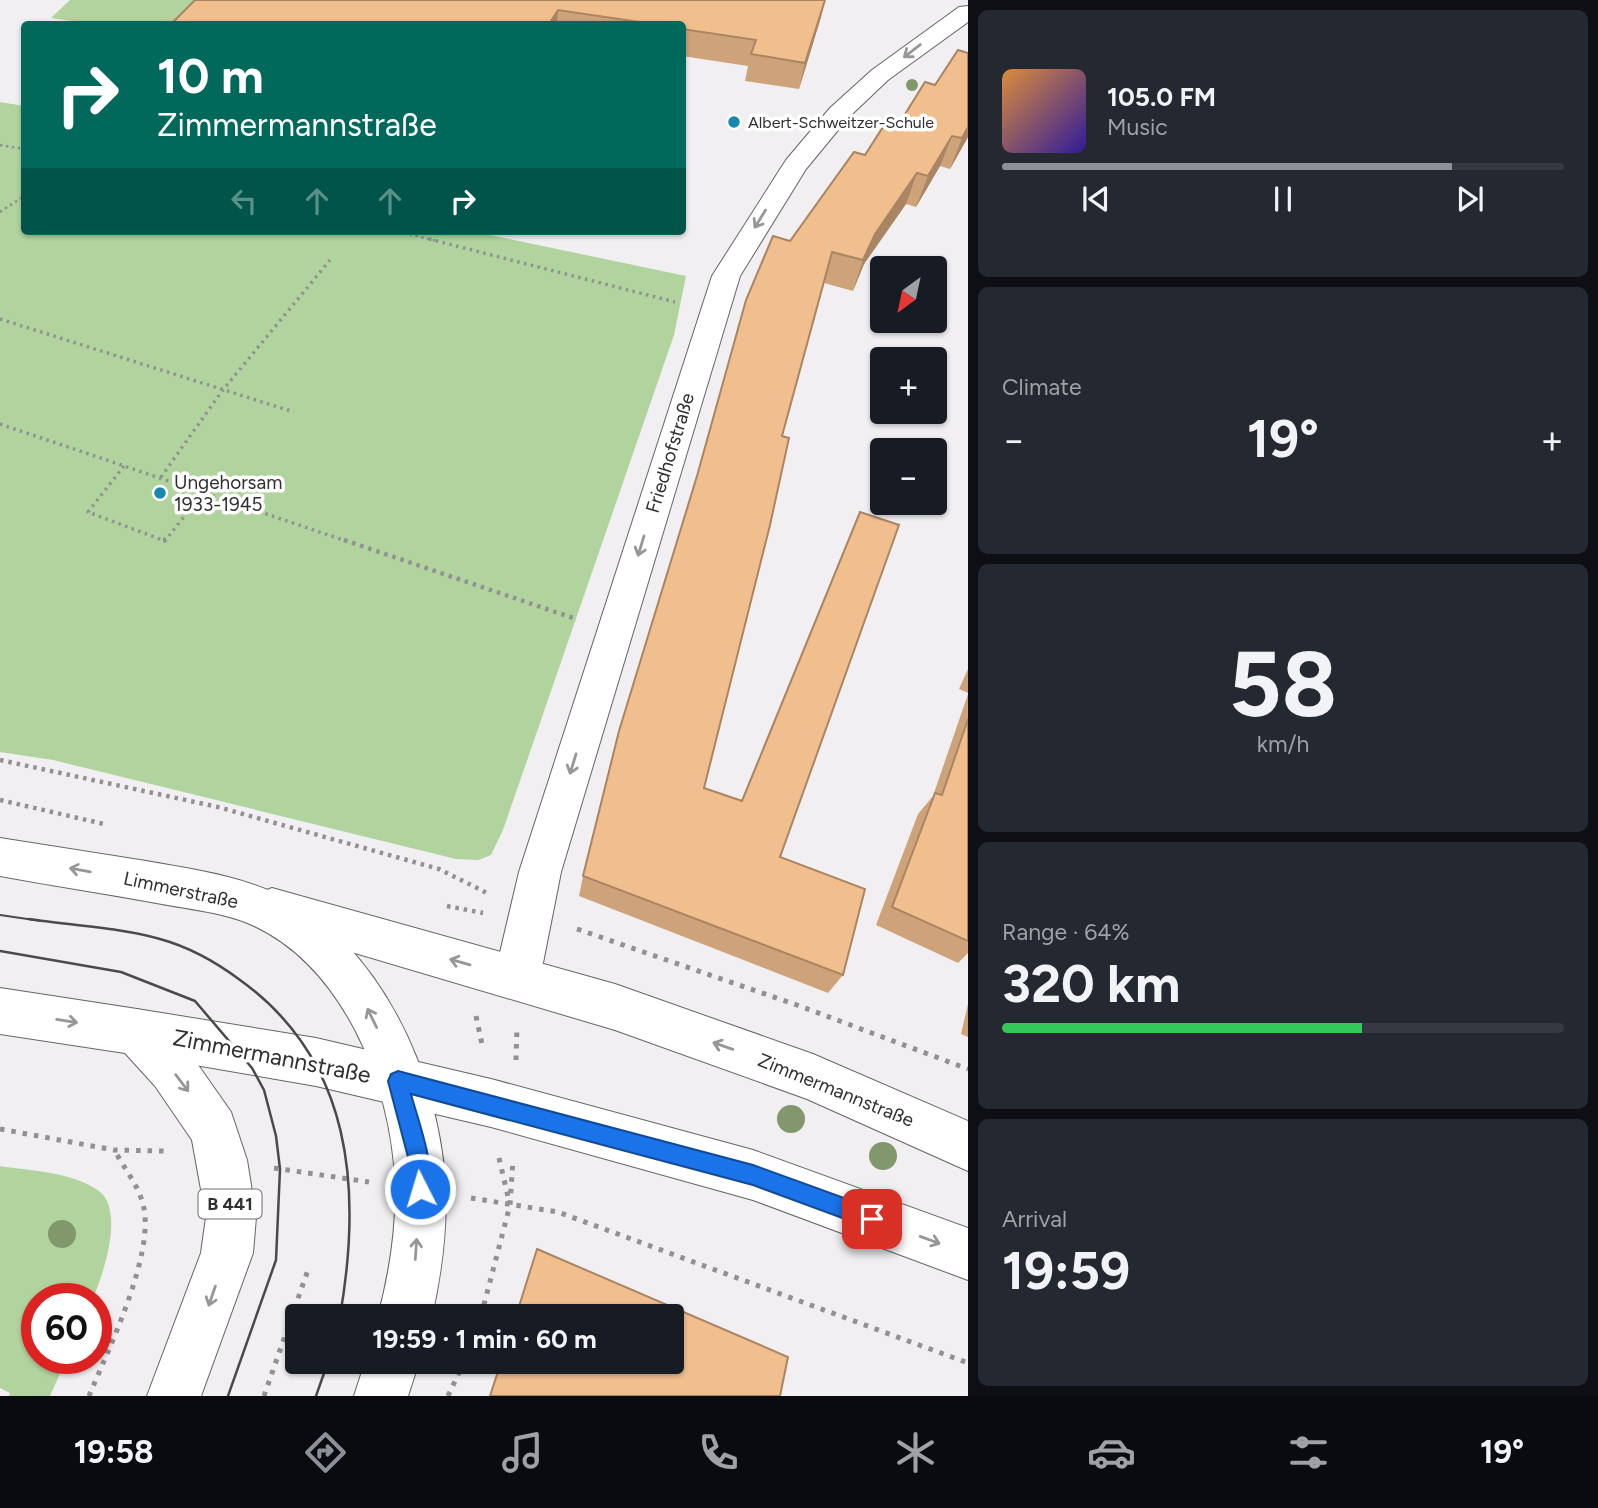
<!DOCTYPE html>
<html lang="en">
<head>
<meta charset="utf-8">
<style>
	body { margin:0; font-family:Figtree,sans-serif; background:#242831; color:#f1f3f6; height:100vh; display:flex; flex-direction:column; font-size:26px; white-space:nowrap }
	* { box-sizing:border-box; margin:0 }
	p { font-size:23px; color:#9ea1a6 }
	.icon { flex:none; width:38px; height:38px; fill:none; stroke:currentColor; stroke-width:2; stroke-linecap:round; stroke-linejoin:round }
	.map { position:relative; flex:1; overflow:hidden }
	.panel { display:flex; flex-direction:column; gap:10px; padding:10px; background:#0d0f14; width:630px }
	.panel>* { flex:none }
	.guide { position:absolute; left:21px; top:21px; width:665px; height:214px; border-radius:7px; box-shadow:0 2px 5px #0004; background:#00695c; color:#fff; overflow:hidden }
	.needle { width:46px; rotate:213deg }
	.tools { position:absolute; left:870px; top:256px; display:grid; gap:14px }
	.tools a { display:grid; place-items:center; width:77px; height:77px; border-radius:7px; background:#171b24; box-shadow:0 2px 5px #0004; font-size:35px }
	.speed { position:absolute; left:21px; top:1283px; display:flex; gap:14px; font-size:35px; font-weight:700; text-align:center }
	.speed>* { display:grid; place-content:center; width:91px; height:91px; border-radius:50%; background:#171b24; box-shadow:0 2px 5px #0004; line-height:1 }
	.speed .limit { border:10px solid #d22; background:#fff; color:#111 }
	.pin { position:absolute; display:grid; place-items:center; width:60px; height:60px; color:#fff; margin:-30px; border-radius:14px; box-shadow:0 4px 10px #0006 }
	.me { position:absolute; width:77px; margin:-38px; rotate:355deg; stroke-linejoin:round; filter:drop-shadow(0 0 5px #0008) }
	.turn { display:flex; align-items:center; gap:24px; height:147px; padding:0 21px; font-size:32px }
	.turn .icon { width:91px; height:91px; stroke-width:2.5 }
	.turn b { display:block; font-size:49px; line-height:60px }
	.lanes { display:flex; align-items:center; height:66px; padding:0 21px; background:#0003; justify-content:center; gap:35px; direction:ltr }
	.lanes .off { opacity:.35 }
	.big { font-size:52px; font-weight:700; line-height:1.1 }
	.panel .widget { flex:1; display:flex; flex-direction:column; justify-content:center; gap:10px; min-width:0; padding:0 24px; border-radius:10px; background:#242831 }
	.panel .dial { align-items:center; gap:0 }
	.dial b { font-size:91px; line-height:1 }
	.song { display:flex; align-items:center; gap:21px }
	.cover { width:84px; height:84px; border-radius:10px; background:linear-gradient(135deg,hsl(30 70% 55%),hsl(250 70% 35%)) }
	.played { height:7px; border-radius:4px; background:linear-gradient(90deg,#8c9099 80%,#363941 80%) }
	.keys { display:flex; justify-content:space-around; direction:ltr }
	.heat { display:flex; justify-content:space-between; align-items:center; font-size:38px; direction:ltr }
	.charge { height:10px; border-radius:5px; background:linear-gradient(90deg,#34c759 64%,#363941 0) }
	.trip { position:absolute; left:285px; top:1304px; width:399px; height:70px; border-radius:7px; background:#171b24; box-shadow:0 2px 5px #0004; font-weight:700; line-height:70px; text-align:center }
	.tabs { display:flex; height:112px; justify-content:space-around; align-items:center; background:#090b0e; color:#9ea1a6 }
	.tabs .icon { width:49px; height:49px }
	.tabs .active { color:#8c9099 }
	.tabs b { font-size:32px; color:#f1f3f6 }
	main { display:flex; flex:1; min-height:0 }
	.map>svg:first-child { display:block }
	.green { fill:#b1d49f }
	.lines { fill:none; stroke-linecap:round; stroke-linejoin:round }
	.minor-casing { stroke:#666466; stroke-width:2 }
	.secondary-casing { stroke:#666466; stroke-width:2 }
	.primary-casing { stroke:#666466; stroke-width:2 }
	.path-far3 { stroke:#929092; stroke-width:2.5; stroke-dasharray:2.5 3.5; stroke-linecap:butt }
	.path-far2 { stroke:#929092; stroke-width:3.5; stroke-dasharray:2.5 4.5; stroke-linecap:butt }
	.path-far1 { stroke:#929092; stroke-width:4.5; stroke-dasharray:3.5 5; stroke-linecap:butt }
	.path { stroke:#929092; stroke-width:5; stroke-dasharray:4.5 7; stroke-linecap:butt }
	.minor { fill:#fff; fill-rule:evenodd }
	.secondary { fill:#fff; fill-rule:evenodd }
	.primary { fill:#fff; fill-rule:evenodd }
	.tram-far1 { stroke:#4b4a4b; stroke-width:2 }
	.tram { stroke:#4b4a4b; stroke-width:2.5 }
	.tree { fill:#81986c }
	.wall { fill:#cfa37a }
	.shaded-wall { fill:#a98563 }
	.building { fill:#f1be8e; stroke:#a98563; stroke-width:2 }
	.oneway { stroke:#989798 }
	.route { fill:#1a73e8; stroke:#114b97; stroke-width:2 }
	.poi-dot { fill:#1589ae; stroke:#fff; stroke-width:2.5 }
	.labels { text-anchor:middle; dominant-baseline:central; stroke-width:7; stroke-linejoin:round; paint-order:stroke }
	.far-poi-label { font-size:16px; fill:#302f30; stroke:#fff; text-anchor:start }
	.shield { fill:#fff; stroke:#6e6d6e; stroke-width:2 }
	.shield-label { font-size:18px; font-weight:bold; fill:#302f30 }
	.street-label { font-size:19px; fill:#302f30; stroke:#fff }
	.poi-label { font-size:19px; fill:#302f30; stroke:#fff; text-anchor:start }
	.near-street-label { font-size:23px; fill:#302f30; stroke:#fff }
</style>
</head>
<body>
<main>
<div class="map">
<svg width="968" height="1396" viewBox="0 0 968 1396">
	<rect width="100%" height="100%" fill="#f1eff1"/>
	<!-- green -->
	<path class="green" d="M70,0H207L183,24H92L51,18Z
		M0,102L24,106V231H471L686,276L674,335L503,830L491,855L478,860L456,859L53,760L0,752Z
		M0,1166C31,1171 73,1172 99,1191C125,1211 103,1275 93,1298H37V1358H67L50,1396H9L10,1393L0,1388Z"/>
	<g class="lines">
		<defs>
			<path id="minor" d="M968,6V22L888,80L848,118L806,169L740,276L561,872L540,978L533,994L517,1000L501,994L494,978L519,872L712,276L786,160L830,108L872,70L959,7Z"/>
			<path id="secondary" d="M272,888L615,984L813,1054L968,1121V1171L807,1099L615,1030L257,924L250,909L257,894Z
				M137,1009L316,1038L491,1079L753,1150L968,1228V1280L753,1200L491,1127L316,1086L137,1055L121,1048L114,1032L121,1016Z"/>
			<path id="primary" d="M0,838C49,846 98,853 146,861C191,869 237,875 279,895C379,942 438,1074 445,1180C448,1226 442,1271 432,1316H378C390,1271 397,1226 395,1180C391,1083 341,960 245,922C219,912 189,909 162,904C108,894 54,886 0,876Z
				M0,988L137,1009L153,1016L189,1052L231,1112L247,1160L256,1217L253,1253L201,1396H147L201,1253L206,1217L192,1140L155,1086L125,1053L0,1034Z
				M365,1362H419L408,1396H354Z"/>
		</defs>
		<!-- minor casing -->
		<use href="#minor" class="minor-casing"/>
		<!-- secondary casing -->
		<use href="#secondary" class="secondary-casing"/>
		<!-- primary casing -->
		<use href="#primary" class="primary-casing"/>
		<!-- path-far3 -->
		<path class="path-far3" d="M0,145L24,149
			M0,212L24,196
			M398,231L436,241"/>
		<!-- path-far2 -->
		<path class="path-far2" d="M429,239L675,302
			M0,319L294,412
			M0,424L349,542
			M124,466L88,512L165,541L203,492
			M161,477L222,391L330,260"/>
		<!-- path-far1 -->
		<path class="path-far1" d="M163,540H166
			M344,540L573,618
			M0,760L218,807L439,869L487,893
			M0,800L104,824
			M447,906L483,913"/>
		<!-- path -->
		<path class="path" d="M577,929L797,1005L968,1069
			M476,1016L483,1049
			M516,1060L517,1027
			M0,1129L114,1150L165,1151
			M499,1158L509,1201
			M274,1168L369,1182
			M471,1198L558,1212L968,1363
			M481,1316L510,1205L513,1160
			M89,1396C108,1350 156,1253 143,1204C138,1185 124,1168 115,1151
			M264,1396L309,1267
			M448,1396L464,1362"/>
		<!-- minor -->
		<use href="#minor" class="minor"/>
		<!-- secondary -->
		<use href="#secondary" class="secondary"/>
		<!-- primary -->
		<use href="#primary" class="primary"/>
		<!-- tram-far1 -->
		<path class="tram-far1" d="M0,915L41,921"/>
		<!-- tram -->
		<path class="tram" d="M29,919C68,925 124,928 160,939C189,947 216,962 240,980C353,1061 362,1190 340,1316
			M0,951L121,972L195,1001L252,1068L264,1090L276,1136L280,1169L276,1260L228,1396
			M316,1396L328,1362"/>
	</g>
	<!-- trees -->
	<g class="tree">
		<circle cx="912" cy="85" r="6"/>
		<circle cx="791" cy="1119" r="14"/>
		<circle cx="883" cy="1156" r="14"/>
		<circle cx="62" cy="1234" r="14"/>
	</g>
	<!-- wall -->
	<path class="wall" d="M195,0L821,17L799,89L745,81L748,66L682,56V24H171Z
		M890,116L968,137L950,169L940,166L916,207L906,204L864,264L853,291L824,283L782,436L704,788L742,800L860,512L780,857L843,975L828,993L579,896L583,876L790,241L865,155Z
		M968,669V693L959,689Z
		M968,694V953L958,963L876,925L918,814L933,796Z
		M968,1004V1037L961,1034Z"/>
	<!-- shaded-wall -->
	<path class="shaded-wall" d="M825,0L821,17L799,89L805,63Z
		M558,10L557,24H549Z
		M968,127V137L950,169L962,138Z
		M952,136L940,166L916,207L928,176Z
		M917,173L906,204L864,264L853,291L863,260L875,234Z"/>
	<!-- building -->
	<path class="building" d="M195,0H825L805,63L751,54L756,40L682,29V24H653L558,10L549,24H171Z
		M958,50L968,53V127L962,138L952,136L928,176L917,173L875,234L863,260L832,252L782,436L789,438L770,525L704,788L742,801L860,512L899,525L780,857L865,889L843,975L583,876L619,731L697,476L746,300L773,236L790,241L854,152L865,155L890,116L902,119L925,82L935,85Z
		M968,719V941L892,907L935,793L942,795Z
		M537,1249L788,1357L780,1396H490L501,1362H672V1316H516Z"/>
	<!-- one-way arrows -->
	<defs><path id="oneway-shaft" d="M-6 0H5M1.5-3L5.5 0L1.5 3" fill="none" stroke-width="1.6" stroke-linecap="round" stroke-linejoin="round" transform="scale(1.75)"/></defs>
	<g class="oneway">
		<use href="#oneway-shaft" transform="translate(912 51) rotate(142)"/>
		<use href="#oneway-shaft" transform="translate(760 219) rotate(122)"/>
		<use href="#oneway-shaft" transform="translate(641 546) rotate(107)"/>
		<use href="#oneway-shaft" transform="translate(573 764) rotate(107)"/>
		<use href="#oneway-shaft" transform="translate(80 870) rotate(-170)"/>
		<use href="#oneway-shaft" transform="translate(460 962) rotate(-164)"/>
		<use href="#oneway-shaft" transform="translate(372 1018) rotate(-116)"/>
		<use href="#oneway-shaft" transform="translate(67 1021) rotate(9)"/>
		<use href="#oneway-shaft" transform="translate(723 1046) rotate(-161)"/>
		<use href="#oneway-shaft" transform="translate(182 1083) rotate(53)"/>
		<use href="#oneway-shaft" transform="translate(930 1240) rotate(20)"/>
		<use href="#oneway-shaft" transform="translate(416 1249) rotate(-86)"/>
		<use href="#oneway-shaft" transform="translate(212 1296) rotate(109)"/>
	</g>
	<!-- route -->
	<path class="route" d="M398,1071L753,1165L880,1211L883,1219L880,1226L872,1229L753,1185L411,1094C418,1121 438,1171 427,1197L420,1200L413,1197L408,1157L388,1081L391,1074Z"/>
	<!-- markers -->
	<g class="poi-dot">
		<circle cx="734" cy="122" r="7"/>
		<circle cx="160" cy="493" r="7"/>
	</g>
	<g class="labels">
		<!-- far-poi labels -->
		<g class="far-poi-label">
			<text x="748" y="122">Albert-Schweitzer-Schule</text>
		</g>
		<!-- shield labels -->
		<rect class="shield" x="198.5" y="1189.5" width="63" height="29" rx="5"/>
		<g class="shield-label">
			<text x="230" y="1204">B 441</text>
		</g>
		<!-- street labels -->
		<g class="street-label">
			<text transform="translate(670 453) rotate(-73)">Friedhofstraße</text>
			<text transform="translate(181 890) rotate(12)">Limmerstraße</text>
			<text transform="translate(836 1090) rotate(22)">Zimmermannstraße</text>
		</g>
		<!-- poi labels -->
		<g class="poi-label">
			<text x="174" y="482">Ungehorsam<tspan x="174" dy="22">1933-1945</tspan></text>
		</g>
		<!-- near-street labels -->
		<g class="near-street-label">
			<text transform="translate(272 1056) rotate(11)">Zimmermannstraße</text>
		</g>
	</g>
</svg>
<div class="tools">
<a><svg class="needle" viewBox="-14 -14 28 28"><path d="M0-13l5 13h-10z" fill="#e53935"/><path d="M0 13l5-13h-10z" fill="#9ea1a6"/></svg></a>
<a>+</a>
<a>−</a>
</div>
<div class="speed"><div class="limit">60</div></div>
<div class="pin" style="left:872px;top:1219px;background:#d93025"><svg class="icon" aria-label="arrive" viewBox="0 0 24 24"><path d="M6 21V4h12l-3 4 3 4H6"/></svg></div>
<svg class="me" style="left:420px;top:1189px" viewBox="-20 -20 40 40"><circle r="17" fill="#1a73e8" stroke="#fff" stroke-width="3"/><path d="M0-11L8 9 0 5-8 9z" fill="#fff"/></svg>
<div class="trip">19:59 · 1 min · 60 m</div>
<div class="guide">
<div class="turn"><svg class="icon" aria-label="right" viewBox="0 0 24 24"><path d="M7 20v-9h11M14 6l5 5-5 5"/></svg><div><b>10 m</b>Zimmermannstraße</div></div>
<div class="lanes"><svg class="icon off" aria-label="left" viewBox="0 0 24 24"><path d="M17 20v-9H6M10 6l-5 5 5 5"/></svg><svg class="icon off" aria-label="ahead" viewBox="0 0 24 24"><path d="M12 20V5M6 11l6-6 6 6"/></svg><svg class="icon off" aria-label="ahead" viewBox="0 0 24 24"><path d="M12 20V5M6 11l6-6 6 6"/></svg><svg class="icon" aria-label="right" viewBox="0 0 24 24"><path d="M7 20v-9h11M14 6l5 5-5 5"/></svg></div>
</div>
</div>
<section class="panel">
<div class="widget">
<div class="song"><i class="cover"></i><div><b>105.0 FM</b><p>Music</p></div></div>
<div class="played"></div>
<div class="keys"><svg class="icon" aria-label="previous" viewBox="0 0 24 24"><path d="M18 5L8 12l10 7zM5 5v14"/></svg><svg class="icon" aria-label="pause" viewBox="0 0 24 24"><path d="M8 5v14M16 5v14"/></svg><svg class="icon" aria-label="next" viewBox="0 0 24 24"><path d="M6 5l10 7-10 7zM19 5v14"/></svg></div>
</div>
<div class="widget"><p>Climate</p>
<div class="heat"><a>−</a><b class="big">19°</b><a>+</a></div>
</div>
<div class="widget dial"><b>58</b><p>km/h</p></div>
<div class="widget"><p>Range · 64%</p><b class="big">320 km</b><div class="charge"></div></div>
<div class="widget"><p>Arrival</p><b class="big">19:59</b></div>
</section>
</main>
<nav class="tabs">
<b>19:58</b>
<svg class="icon active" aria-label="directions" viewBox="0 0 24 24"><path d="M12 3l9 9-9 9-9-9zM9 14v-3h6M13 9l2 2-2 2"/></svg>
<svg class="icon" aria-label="music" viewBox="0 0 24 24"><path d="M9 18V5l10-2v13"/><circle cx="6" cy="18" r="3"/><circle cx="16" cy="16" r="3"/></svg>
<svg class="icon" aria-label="phone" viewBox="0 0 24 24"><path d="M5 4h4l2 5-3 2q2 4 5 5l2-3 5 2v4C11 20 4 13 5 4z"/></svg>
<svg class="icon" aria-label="climate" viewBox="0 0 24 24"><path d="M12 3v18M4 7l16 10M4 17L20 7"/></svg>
<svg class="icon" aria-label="car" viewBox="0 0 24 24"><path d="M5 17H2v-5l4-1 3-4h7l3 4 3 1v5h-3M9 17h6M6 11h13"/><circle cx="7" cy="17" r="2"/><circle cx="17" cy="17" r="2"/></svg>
<svg class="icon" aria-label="filters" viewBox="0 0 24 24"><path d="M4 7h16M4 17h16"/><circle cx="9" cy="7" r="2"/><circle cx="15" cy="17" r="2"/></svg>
<b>19°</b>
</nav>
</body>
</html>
